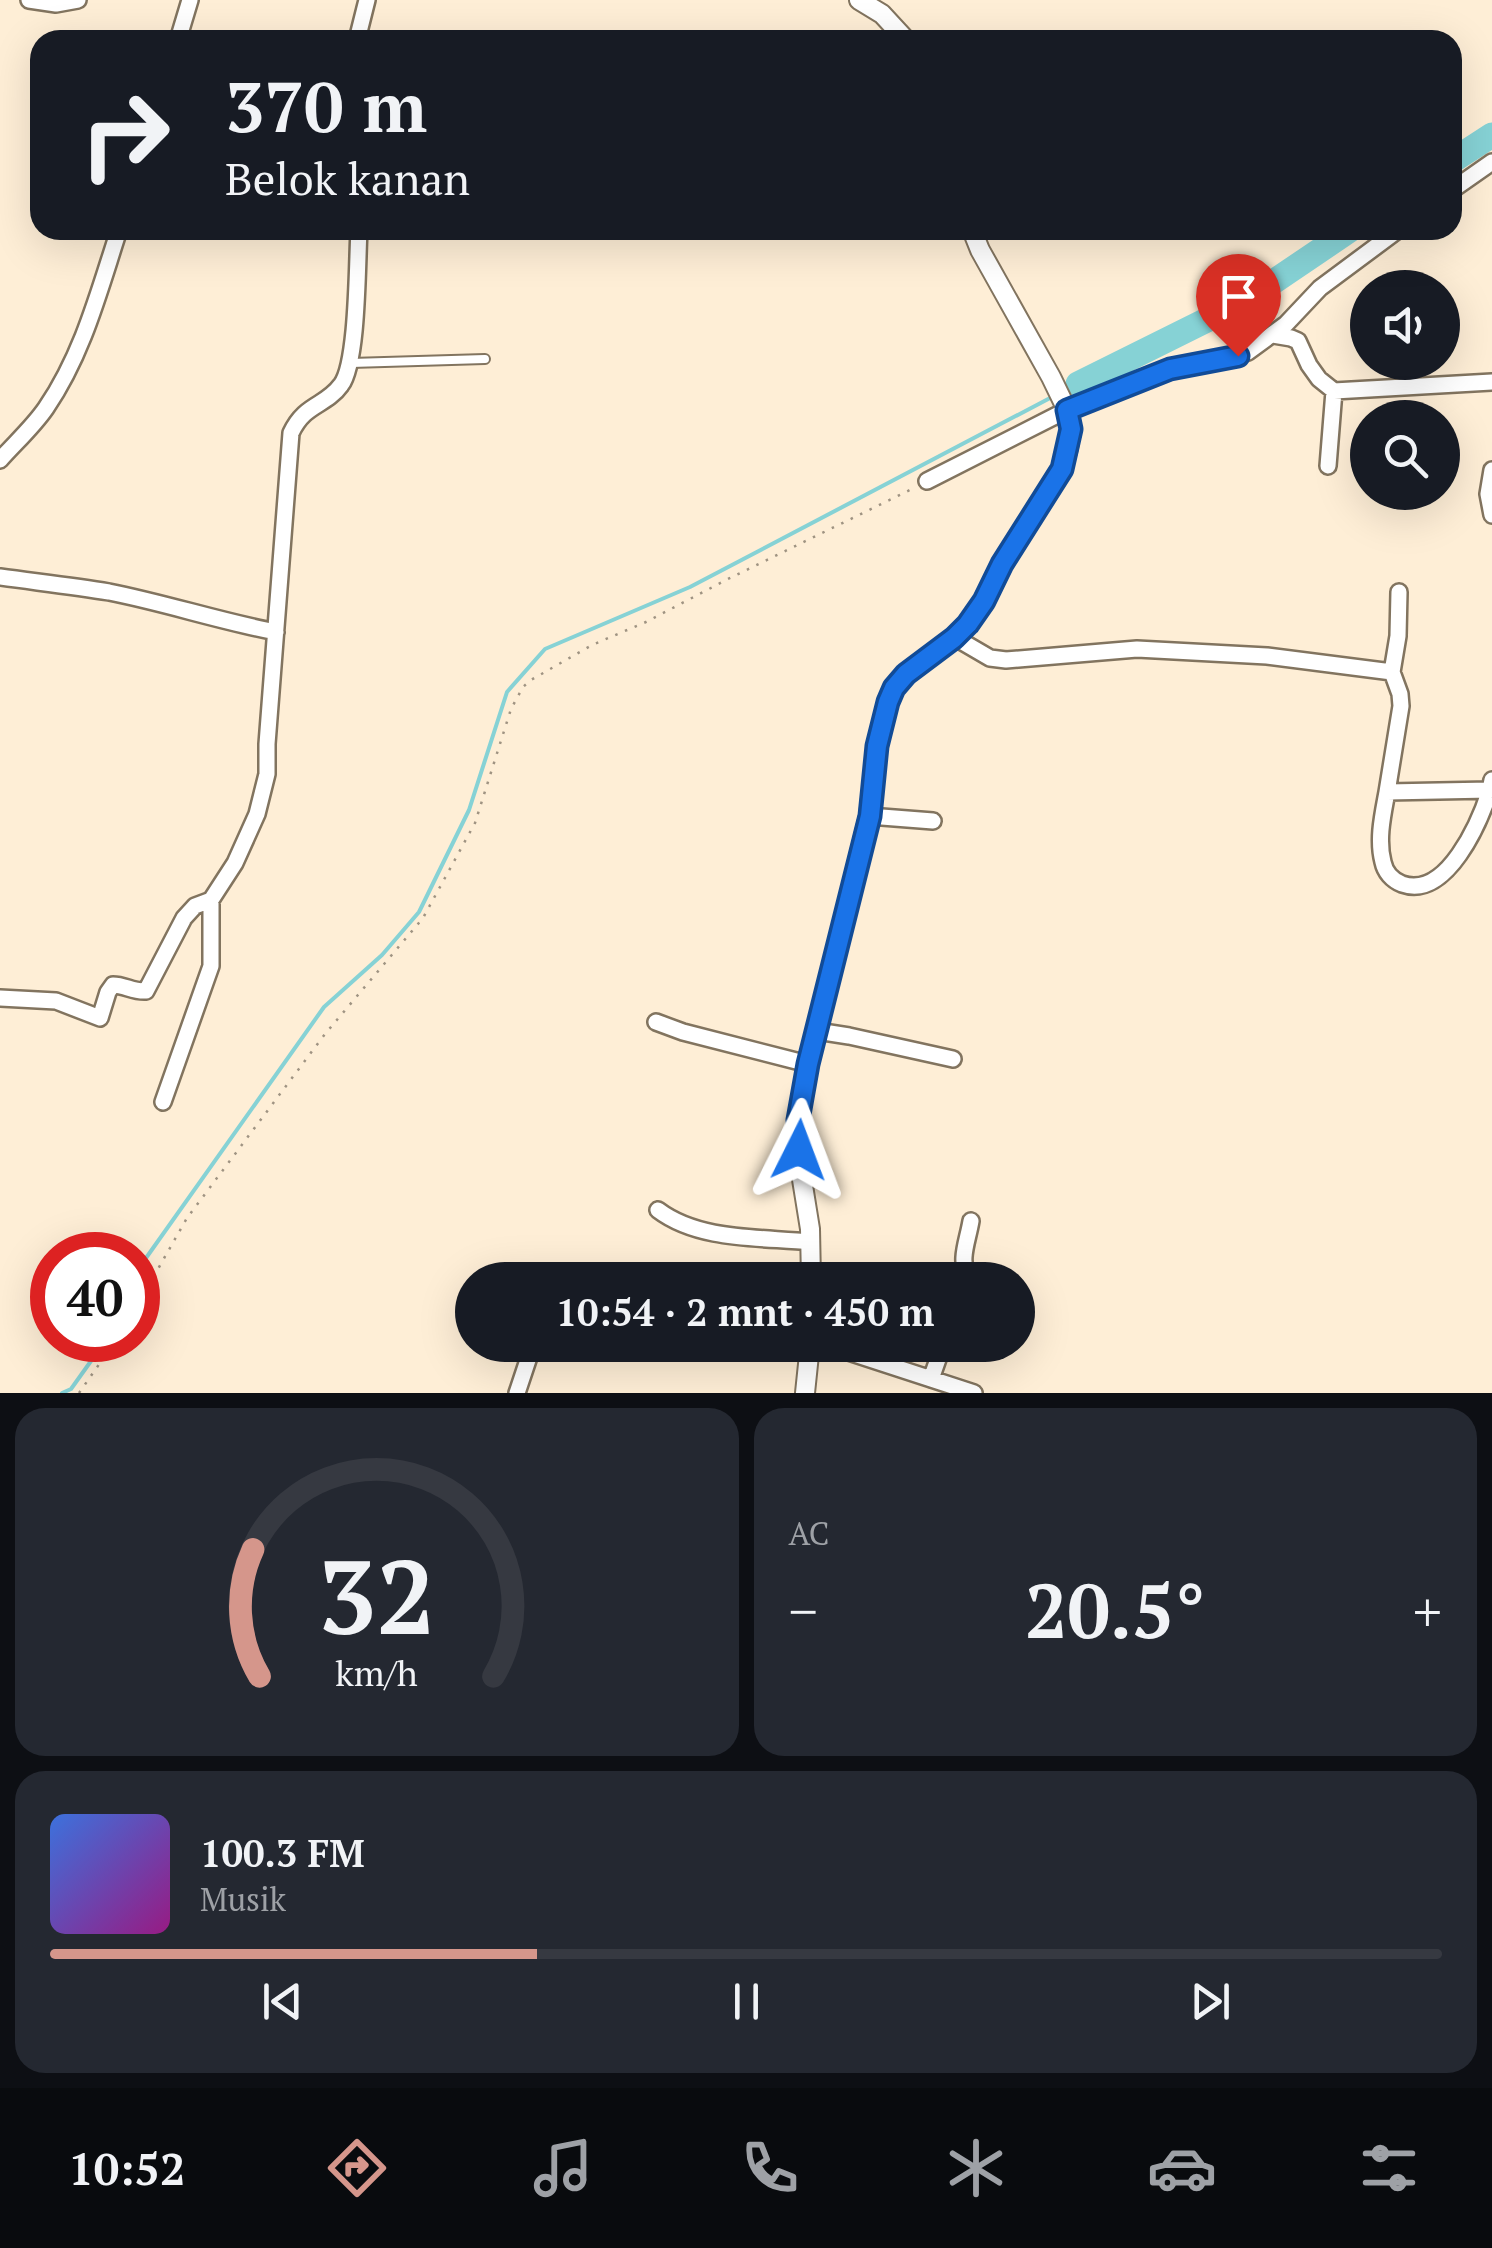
<!DOCTYPE html>
<html lang="id">
<head>
<meta charset="utf-8">
<style>
	body { margin:0; font-family:"PT Serif",serif; background:#242831; color:#f1f3f6; height:100vh; display:flex; flex-direction:column; font-size:38px; white-space:nowrap }
	* { box-sizing:border-box; margin:0 }
	p { font-size:32px; color:#9ea1a6 }
	.icon { flex:none; width:55px; height:55px; fill:none; stroke:currentColor; stroke-width:2; stroke-linecap:round; stroke-linejoin:round }
	.map { position:relative; height:1393px; overflow:hidden }
	.sheet { display:flex; flex-direction:column; gap:15px; padding:15px; background:#0d0f14; flex:1 }
	.sheet>* { flex:none }
	.hud { position:absolute; left:30px; top:30px; width:1432px; height:210px; border-radius:30px; box-shadow:0 10px 40px #0002; background:#171b24; color:#f1f3f6; overflow:hidden }
	.tools { position:absolute; left:1350px; top:270px; display:grid; gap:20px }
	.tools a { display:grid; place-items:center; width:110px; height:110px; border-radius:50%; background:#171b24; box-shadow:0 10px 40px #0002; font-size:50px }
	.speed { position:absolute; left:30px; top:1232px; display:flex; gap:20px; font-size:50px; font-weight:700; text-align:center }
	.speed>* { display:grid; place-content:center; width:130px; height:130px; border-radius:50%; background:#171b24; box-shadow:0 10px 40px #0002; line-height:1 }
	.speed .limit { border:15px solid #d22; background:#fff; color:#111 }
	.pin { position:absolute; display:grid; place-items:center; width:85px; height:85px; color:#fff; margin:-102px -42px; border-radius:50% 50% 50% 0; rotate:-45deg; box-shadow:0 0 10px #0007 }
	.pin .icon { rotate:45deg }
	.me { position:absolute; width:110px; margin:-55px; rotate:3deg; stroke-linejoin:round; filter:drop-shadow(0 0 8px #0008) }
	.turn { display:flex; align-items:center; gap:35px; height:210px; padding:0 30px; font-size:45px }
	.turn .icon { width:130px; height:130px; stroke-width:2.5 }
	.turn b { display:block; font-size:70px; line-height:85px }
	.big { font-size:75px; font-weight:800; line-height:1.1 }
	.sheet .tile { flex:1; display:flex; flex-direction:column; justify-content:center; gap:15px; min-width:0; padding:0 35px; border-radius:30px; background:#242831 }
	.sheet .dial { align-items:center; gap:0 }
	.dial svg { height:260px; overflow:visible; fill:none; stroke:#363941; stroke-width:7; stroke-linecap:round; text-anchor:middle }
	.dial text { fill:#f1f3f6; stroke:none }
	.song { display:flex; align-items:center; gap:30px }
	.cover { width:120px; height:120px; border-radius:15px; background:linear-gradient(135deg,hsl(220 70% 55%),hsl(310 70% 35%)) }
	.played { height:10px; border-radius:5px; background:linear-gradient(90deg,#d5968b 35%,#363941 35%) }
	.keys { display:flex; justify-content:space-around; direction:ltr }
	.heat { display:flex; justify-content:space-between; align-items:center; font-size:55px; direction:ltr }
	.sheet .tiles { flex:1; display:grid; gap:15px; grid-template-columns:1fr 1fr }
	.tile:last-child { grid-column:span 2 }
	.trip { position:absolute; left:455px; top:1262px; width:580px; height:100px; border-radius:50px; background:#171b24; box-shadow:0 10px 40px #0002; font-weight:800; line-height:100px; text-align:center }
	.tabs { display:flex; height:160px; justify-content:space-around; align-items:center; background:#090b0e; color:#9ea1a6 }
	.tabs .icon { width:70px; height:70px }
	.tabs .current { color:#d5968b }
	.tabs b { font-size:45px; color:#f1f3f6 }
	.map>svg:first-child { display:block }
	.lines { fill:none; stroke-linecap:round; stroke-linejoin:round }
	.stream { stroke:#86d2d5; stroke-width:4 }
	.river { stroke:#86d2d5; stroke-width:25 }
	.service-casing { stroke:#82745f; stroke-width:12 }
	.minor-casing { stroke:#82745f; stroke-width:20 }
	.tertiary-casing { stroke:#82745f; stroke-width:22 }
	.path { stroke:#9f9382; stroke-width:2.5; stroke-dasharray:2.5 8; stroke-linecap:butt }
	.service { stroke:#fff; stroke-width:8 }
	.minor { stroke:#fff; stroke-width:15 }
	.tertiary { stroke:#fff; stroke-width:18 }
	.route-casing { stroke:#114b97; stroke-width:25 }
	.route { stroke:#1a73e8; stroke-width:18 }
</style>
</head>
<body>
<div class="map">
<svg width="1492" height="1393" viewBox="0 0 1492 1393">
	<rect width="100%" height="100%" fill="#feeed6"/>
	<g class="lines">
		<!-- stream -->
		<path class="stream" d="M1065,391L1078,384
			M138,1277L146,1258L324,1007L382,955L419,912L469,810L507,692L545,649L690,587L1052,397
			M62,1393L71,1389L106,1340"/>
		<!-- river -->
		<path class="river" d="M1452,161L1492,135
			M1078,384L1245,301L1350,230"/>
		<defs>
			<path id="service" d="M351,363L485,359"/>
			<path id="minor" d="M29,0L56,4L78,0
				M178,40L190,0
				M357,40L367,0
				M1452,190L1492,162
				M1273,335L1291,338L1298,341L1309,365L1319,379L1334,391L1492,382
				M0,460C15,443 33,427 46,408C83,354 99,291 119,230
				M1328,466L1334,391
				M1492,470L1488,494L1492,515
				M927,481L1067,410L1143,379L1171,369L1220,361L1248,352L1286,324L1320,288L1398,230
				M0,577C36,582 73,586 109,592C165,603 219,621 276,632
				M1399,592L1398,636L1392,672L1400,694L1401,706L1387,792L1490,790L1492,780
				M954,637L990,658L1006,660L1137,649L1267,656L1392,672
				M1387,792C1383,814 1377,839 1383,862C1385,872 1392,880 1402,884C1447,900 1480,821 1490,790
				M869,816L933,821
				M0,998L56,1001L100,1018L108,992L113,985C125,985 133,992 146,991L184,918L195,906L211,900L235,863L257,814L267,774V744L291,433C305,403 325,407 341,385C358,363 357,262 359,230
				M656,1022L683,1032L808,1064
				M817,1031L849,1036L953,1059
				M163,1102L211,966V900
				M658,1210C699,1241 760,1237 810,1242
				M968,1280C959,1258 967,1244 971,1221
				M827,1345L974,1393
				M931,1379L943,1345
				M517,1393L533,1345"/>
			<path id="tertiary" d="M859,0L882,14L906,40
				M811,1280L810,1229L800,1167L798,1121L808,1064L869,816L877,745L888,702L894,688L906,674L954,637L968,624L984,601L1002,564L1062,469L1068,448L1071,429L1067,410L1051,377L980,250L972,230
				M805,1393L810,1345"/>
		</defs>
		<!-- service casing -->
		<use href="#service" class="service-casing"/>
		<!-- minor casing -->
		<use href="#minor" class="minor-casing"/>
		<!-- tertiary casing -->
		<use href="#tertiary" class="tertiary-casing"/>
		<!-- path -->
		<path class="path" d="M138,1304L187,1218L325,1034L423,918L475,823L511,709L523,687L531,680L592,645L646,622L728,579L914,488
			M79,1393L116,1340"/>
		<!-- service -->
		<use href="#service" class="service"/>
		<!-- minor -->
		<use href="#minor" class="minor"/>
		<!-- tertiary -->
		<use href="#tertiary" class="tertiary"/>
	</g>
	<g class="lines">
		<defs>
			<path id="route" d="M799,1150L798,1120L808,1064L870,816L877,746L888,702L894,688L906,674L954,638L968,624L984,601L1002,564L1062,469L1071,429L1067,410L1170,369L1238,356"/>
		</defs>
		<!-- route casing -->
		<use href="#route" class="route-casing"/>
		<!-- route -->
		<use href="#route" class="route"/>
	</g>
</svg>
<div class="tools">
<a><svg class="icon" aria-label="sound" viewBox="0 0 24 24"><path d="M4 9h4l5-4v14l-5-4H4zM17 9q2 3 0 6"/></svg></a>
<a><svg class="icon" aria-label="search" viewBox="0 0 24 24"><circle cx="10" cy="10" r="6"/><path d="M15 15l6 6"/></svg></a>
</div>
<div class="speed"><div class="limit">40</div></div>
<div class="pin" style="left:1238px;top:356px;background:#d93025"><svg class="icon" aria-label="arrive" viewBox="0 0 24 24"><path d="M6 21V4h12l-3 4 3 4H6"/></svg></div>
<svg class="me" style="left:799px;top:1150px" viewBox="-20 -20 40 40"><path d="M0-17L14 15 0 8-14 15z" fill="#1a73e8" stroke="#fff" stroke-width="4"/></svg>
<div class="trip">10:54 · 2 mnt · 450 m</div>
<div class="hud">
<div class="turn"><svg class="icon" aria-label="right" viewBox="0 0 24 24"><path d="M7 20v-9h11M14 6l5 5-5 5"/></svg><div><b>370 m</b>Belok kanan</div></div>
</div>
</div>
<section class="sheet">
<div class="tiles">
<div class="tile dial"><svg viewBox="0 0 100 80">
<path d="M14 69A42 42 0 1 1 86 69"/>
<path d="M14 69A42 42 0 0 1 12 30" stroke="#d5968b"/>
<text x="50" y="56" font-size="32" font-weight="700">32</text>
<text x="50" y="72" font-size="11">km/h</text>
</svg></div>
<div class="tile"><p>AC</p>
<div class="heat"><a>−</a><b class="big">20.5°</b><a>+</a></div>
</div>
<div class="tile">
<div class="song"><i class="cover"></i><div><b>100.3 FM</b><p>Musik</p></div></div>
<div class="played"></div>
<div class="keys"><svg class="icon" aria-label="previous" viewBox="0 0 24 24"><path d="M18 5L8 12l10 7zM5 5v14"/></svg><svg class="icon" aria-label="pause" viewBox="0 0 24 24"><path d="M8 5v14M16 5v14"/></svg><svg class="icon" aria-label="next" viewBox="0 0 24 24"><path d="M6 5l10 7-10 7zM19 5v14"/></svg></div>
</div>
</div>
</section>
<nav class="tabs">
<b>10:52</b>
<svg class="icon current" aria-label="directions" viewBox="0 0 24 24"><path d="M12 3l9 9-9 9-9-9zM9 14v-3h6M13 9l2 2-2 2"/></svg>
<svg class="icon" aria-label="music" viewBox="0 0 24 24"><path d="M9 18V5l10-2v13"/><circle cx="6" cy="18" r="3"/><circle cx="16" cy="16" r="3"/></svg>
<svg class="icon" aria-label="phone" viewBox="0 0 24 24"><path d="M5 4h4l2 5-3 2q2 4 5 5l2-3 5 2v4C11 20 4 13 5 4z"/></svg>
<svg class="icon" aria-label="climate" viewBox="0 0 24 24"><path d="M12 3v18M4 7l16 10M4 17L20 7"/></svg>
<svg class="icon" aria-label="car" viewBox="0 0 24 24"><path d="M5 17H2v-5l4-1 3-4h7l3 4 3 1v5h-3M9 17h6M6 11h13"/><circle cx="7" cy="17" r="2"/><circle cx="17" cy="17" r="2"/></svg>
<svg class="icon" aria-label="filters" viewBox="0 0 24 24"><path d="M4 7h16M4 17h16"/><circle cx="9" cy="7" r="2"/><circle cx="15" cy="17" r="2"/></svg>
</nav>
</body>
</html>
